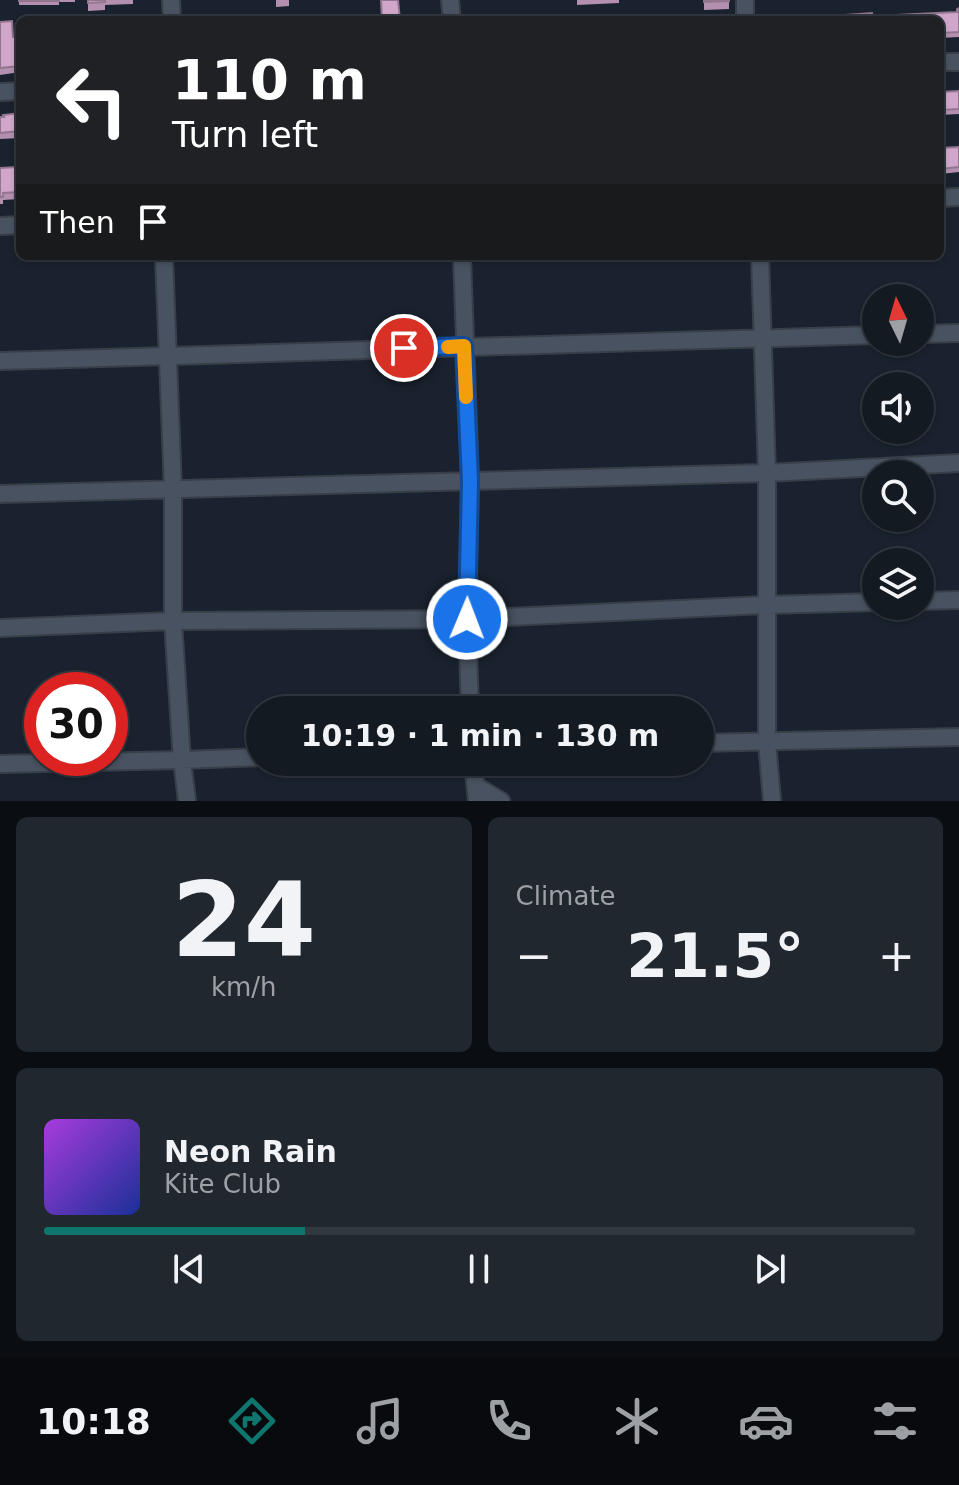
<!DOCTYPE html>
<html lang="en">
<head>
<meta charset="utf-8">
<style>
	body { margin:0; font-family:"DejaVu Sans",sans-serif; background:#20272f; color:#f1f3f6; height:100vh; display:flex; flex-direction:column; font-size:30px; white-space:nowrap }
	* { box-sizing:border-box; margin:0 }
	p { font-size:26px; color:#9da1a5 }
	.icon { flex:none; width:44px; height:44px; fill:none; stroke:currentColor; stroke-width:2; stroke-linecap:round; stroke-linejoin:round }
	.map { position:relative; height:801px; overflow:hidden }
	.panel { display:flex; flex-direction:column; gap:16px; padding:16px; background:#0a0e13; flex:1 }
	.panel>* { flex:none }
	.guide { position:absolute; left:16px; top:16px; width:928px; height:244px; border-radius:12px; box-shadow:0 2px 6px #0004,0 0 0 2px #323840; background:#202124; color:#fff; overflow:hidden }
	.needle { width:52px; rotate:355deg }
	.buttons { position:absolute; left:862px; top:284px; display:grid; gap:16px }
	.buttons a { display:grid; place-items:center; width:72px; height:72px; border-radius:50%; background:#131a22; box-shadow:0 2px 6px #0004,0 0 0 2px #323840; font-size:40px }
	.speed { position:absolute; left:24px; top:672px; display:flex; gap:16px; font-size:40px; font-weight:700; text-align:center }
	.speed>* { display:grid; place-content:center; width:104px; height:104px; border-radius:50%; background:#131a22; box-shadow:0 2px 6px #0004,0 0 0 2px #323840; line-height:1 }
	.speed .limit { border:12px solid #d22; background:#fff; color:#111 }
	.pin { position:absolute; display:grid; place-items:center; width:68px; height:68px; color:#fff; margin:-34px; border:4px solid #fff; border-radius:50%; box-shadow:0 2px 8px #0007 }
	.me { position:absolute; width:88px; margin:-44px; rotate:1deg; stroke-linejoin:round; filter:drop-shadow(0 0 6px #0008) }
	.turn { display:flex; align-items:center; gap:28px; height:168px; padding:0 24px; font-size:36px }
	.turn .icon { width:104px; height:104px; stroke-width:2.5 }
	.turn b { display:block; font-size:56px; line-height:68px }
	.then { display:flex; align-items:center; height:76px; padding:0 24px; background:#0003; gap:16px; font-size:30px }
	.big { font-size:60px; font-weight:800; line-height:1.1 }
	.panel .widget { flex:1; display:flex; flex-direction:column; justify-content:center; gap:12px; min-width:0; padding:0 28px; border-radius:12px; background:#20272f }
	.panel .dial { align-items:center; gap:0 }
	.dial b { font-size:104px; line-height:1 }
	.song { display:flex; align-items:center; gap:24px }
	.cover { width:96px; height:96px; border-radius:12px; background:linear-gradient(135deg,hsl(280 70% 55%),hsl(230 70% 35%)) }
	.played { height:8px; border-radius:4px; background:linear-gradient(90deg,#0f766e 30%,#323840 30%) }
	.keys { display:flex; justify-content:space-around; direction:ltr }
	.heat { display:flex; justify-content:space-between; align-items:center; font-size:44px; direction:ltr }
	.panel .tiles { flex:1; display:grid; gap:16px; grid-template-columns:1fr 1fr }
	.widget:last-child { grid-column:span 2 }
	.trip { position:absolute; left:246px; top:696px; width:468px; height:80px; border-radius:40px; background:#131a22; box-shadow:0 2px 6px #0004,0 0 0 2px #323840; font-weight:800; line-height:80px; text-align:center }
	.dock { display:flex; height:128px; justify-content:space-around; align-items:center; background:#080a0e; color:#9da1a5 }
	.dock .icon { width:56px; height:56px }
	.dock .active { color:#0f766e }
	.dock b { font-size:36px; color:#f1f3f6 }
	.map>svg:first-child { display:block }
	.lines { fill:none; stroke-linecap:round; stroke-linejoin:round }
	.street-casing { stroke:#393f49; stroke-width:20 }
	.street { stroke:#485260; stroke-width:16 }
	.wall { fill:#b390af }
	.building { fill:#d0a7cb; stroke:#92758e; stroke-width:2 }
	.route-casing { stroke:#114b97; stroke-width:20 }
	.route { stroke:#1a73e8; stroke-width:14 }
	.slow { stroke:#f59e0b; stroke-width:14 }
</style>
</head>
<body>
<div class="map">
<svg width="959" height="801" viewBox="0 0 959 801">
	<rect width="100%" height="100%" fill="#19222e"/>
	<g class="lines">
		<defs>
			<path id="street" d="M171,0L172,20
				M450,0L452,20
				M745,0V20
				M940,62H959
				M0,92L20,91
				M940,198L959,197
				M0,226L20,225
				M164,256L173,490V621L182,760L187,801
				M462,256L470,481L467,619L470,710
				M760,256L767,473V742L772,801
				M920,334L959,333
				M0,361L876,335
				M0,494L767,473L959,463
				M920,601L959,600
				M0,628L173,621L467,619L766,605L876,602
				M700,743L959,737
				M473,762L477,801
				M0,764L182,760L260,757
				M476,786L501,801"/>
		</defs>
		<!-- street casing -->
		<use href="#street" class="street-casing"/>
		<!-- street -->
		<use href="#street" class="street"/>
	</g>
	<!-- wall -->
	<path class="wall" d="M19,0H75V2H59V5H19Z
		M88,0H133V4L105,5V10L88,11Z
		M276,0H289V6L276,7Z
		M577,0H619V3L577,5Z
		M704,0H729V9L704,10Z
		M959,8V37L940,38V20L957,12Z
		M0,22L13,37H20V72L0,75Z
		M959,91V114L940,115V92Z
		M20,113V138L0,139V117Z
		M959,147V172L940,174V148Z
		M0,168L20,172V199L3,200V204H0Z"/>
	<!-- building -->
	<path class="building" d="M19,0H59V1H19Z
		M88,0H105V2L88,3Z
		M381,0H398L400,20H382Z
		M704,0H729V1L704,2Z
		M959,8V32L940,33V20H876V16L957,12V9Z
		M872,13V20H846V15Z
		M589,18V20H553Z
		M12,21L13,37H20V66L0,68V22Z
		M959,91V109L940,110V92Z
		M20,113V131L0,133V117H4L3,115Z
		M959,147V167L940,169V148Z
		M17,167V173L20,172V192L3,193V197H0V168Z"/>
	<g class="lines">
		<defs>
			<path id="route" d="M404,348L464,346L470,481L467,619"/>
		</defs>
		<!-- route casing -->
		<use href="#route" class="route-casing"/>
		<!-- route -->
		<use href="#route" class="route"/>
		<!-- slow -->
		<path class="slow" d="M448,347L464,346L466,397"/>
	</g>
</svg>
<div class="buttons">
<a><svg class="needle" viewBox="-14 -14 28 28"><path d="M0-13l5 13h-10z" fill="#e53935"/><path d="M0 13l5-13h-10z" fill="#9da1a5"/></svg></a>
<a><svg class="icon" aria-label="sound" viewBox="0 0 24 24"><path d="M4 9h4l5-4v14l-5-4H4zM17 9q2 3 0 6"/></svg></a>
<a><svg class="icon" aria-label="search" viewBox="0 0 24 24"><circle cx="10" cy="10" r="6"/><path d="M15 15l6 6"/></svg></a>
<a><svg class="icon" aria-label="layers" viewBox="0 0 24 24"><path d="M12 4l9 5-9 5-9-5zM3 14l9 5 9-5"/></svg></a>
</div>
<div class="speed"><div class="limit">30</div></div>
<div class="pin" style="left:404px;top:348px;background:#d93025"><svg class="icon" aria-label="arrive" viewBox="0 0 24 24"><path d="M6 21V4h12l-3 4 3 4H6"/></svg></div>
<svg class="me" style="left:467px;top:619px" viewBox="-20 -20 40 40"><circle r="17" fill="#1a73e8" stroke="#fff" stroke-width="3"/><path d="M0-11L8 9 0 5-8 9z" fill="#fff"/></svg>
<div class="trip">10:19 · 1 min · 130 m</div>
<div class="guide">
<div class="turn"><svg class="icon" aria-label="left" viewBox="0 0 24 24"><path d="M17 20v-9H6M10 6l-5 5 5 5"/></svg><div><b>110 m</b>Turn left</div></div>
<div class="then">Then<svg class="icon" aria-label="arrive" viewBox="0 0 24 24"><path d="M6 21V4h12l-3 4 3 4H6"/></svg></div>
</div>
</div>
<section class="panel">
<div class="tiles">
<div class="widget dial"><b>24</b><p>km/h</p></div>
<div class="widget"><p>Climate</p>
<div class="heat"><a>−</a><b class="big">21.5°</b><a>+</a></div>
</div>
<div class="widget">
<div class="song"><i class="cover"></i><div><b>Neon Rain</b><p>Kite Club</p></div></div>
<div class="played"></div>
<div class="keys"><svg class="icon" aria-label="previous" viewBox="0 0 24 24"><path d="M18 5L8 12l10 7zM5 5v14"/></svg><svg class="icon" aria-label="pause" viewBox="0 0 24 24"><path d="M8 5v14M16 5v14"/></svg><svg class="icon" aria-label="next" viewBox="0 0 24 24"><path d="M6 5l10 7-10 7zM19 5v14"/></svg></div>
</div>
</div>
</section>
<nav class="dock">
<b>10:18</b>
<svg class="icon active" aria-label="directions" viewBox="0 0 24 24"><path d="M12 3l9 9-9 9-9-9zM9 14v-3h6M13 9l2 2-2 2"/></svg>
<svg class="icon" aria-label="music" viewBox="0 0 24 24"><path d="M9 18V5l10-2v13"/><circle cx="6" cy="18" r="3"/><circle cx="16" cy="16" r="3"/></svg>
<svg class="icon" aria-label="phone" viewBox="0 0 24 24"><path d="M5 4h4l2 5-3 2q2 4 5 5l2-3 5 2v4C11 20 4 13 5 4z"/></svg>
<svg class="icon" aria-label="climate" viewBox="0 0 24 24"><path d="M12 3v18M4 7l16 10M4 17L20 7"/></svg>
<svg class="icon" aria-label="car" viewBox="0 0 24 24"><path d="M5 17H2v-5l4-1 3-4h7l3 4 3 1v5h-3M9 17h6M6 11h13"/><circle cx="7" cy="17" r="2"/><circle cx="17" cy="17" r="2"/></svg>
<svg class="icon" aria-label="filters" viewBox="0 0 24 24"><path d="M4 7h16M4 17h16"/><circle cx="9" cy="7" r="2"/><circle cx="15" cy="17" r="2"/></svg>
</nav>
</body>
</html>
